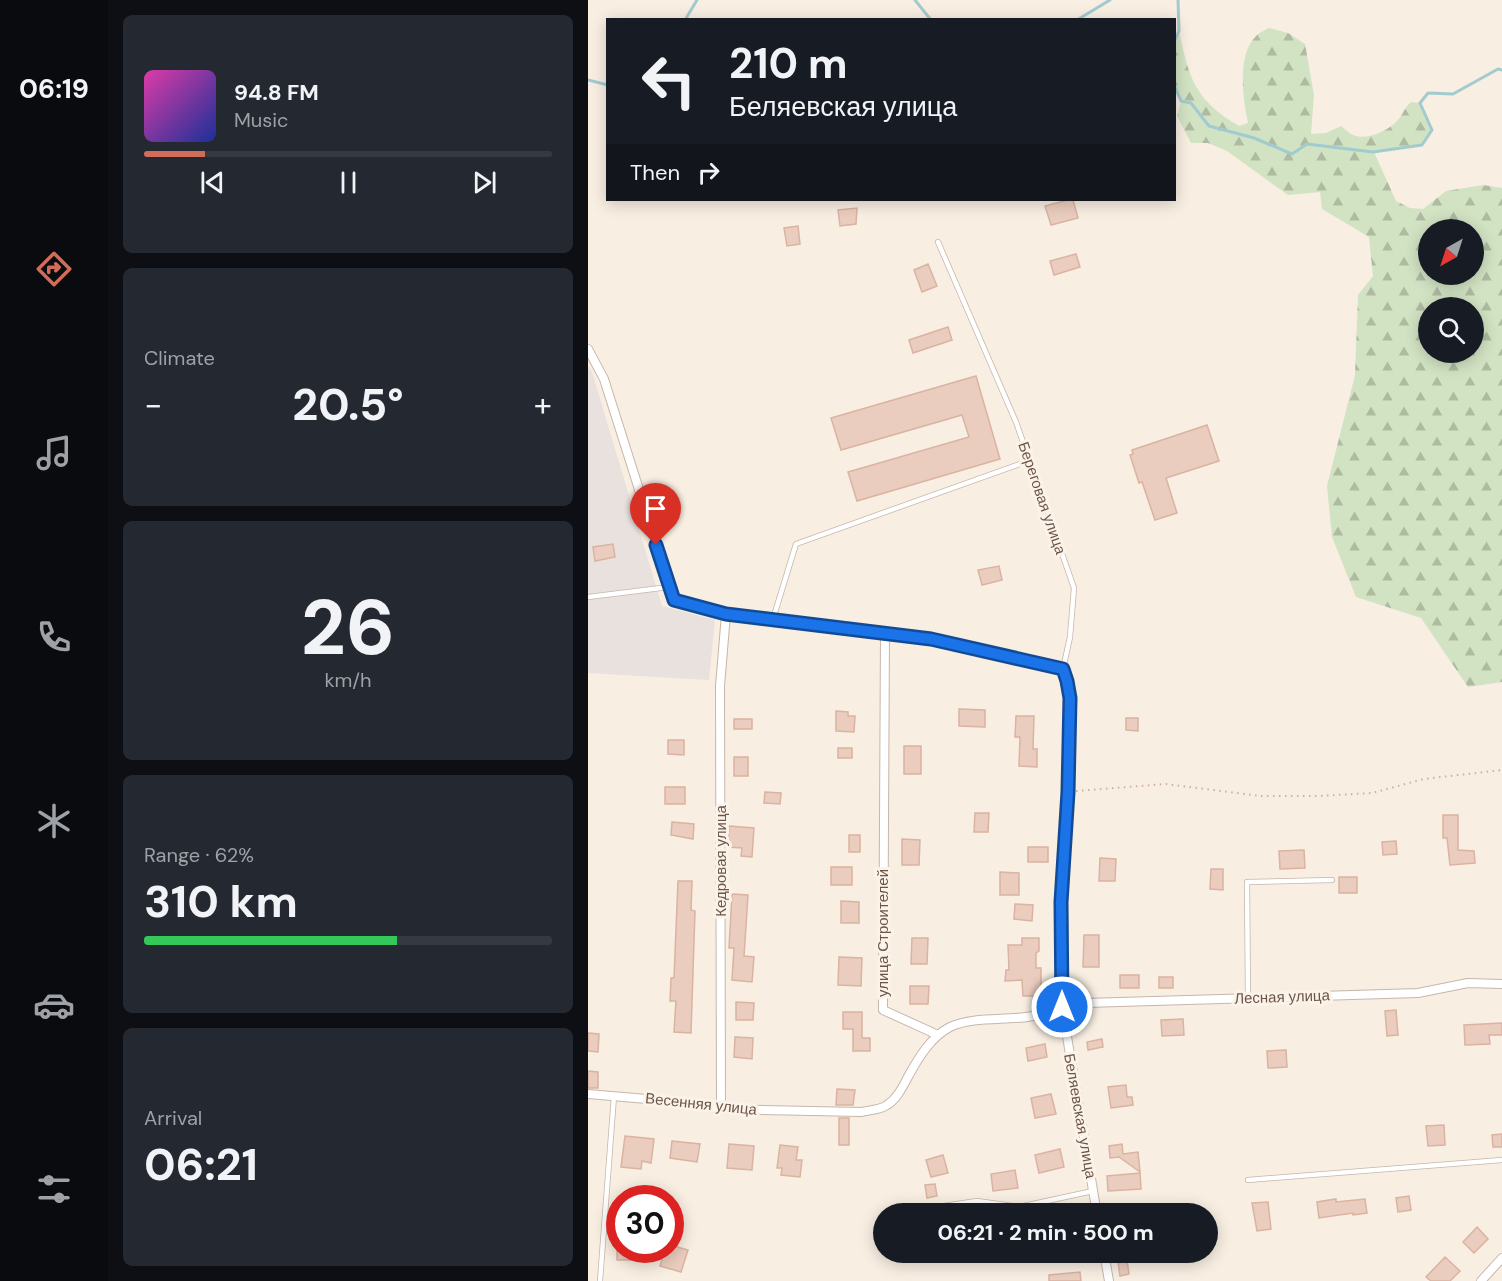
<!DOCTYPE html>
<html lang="en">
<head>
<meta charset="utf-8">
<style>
	body { margin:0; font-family:"DM Sans",sans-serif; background:#242831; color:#f1f3f6; height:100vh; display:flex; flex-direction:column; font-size:22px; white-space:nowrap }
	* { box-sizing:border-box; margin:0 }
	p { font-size:20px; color:#9ea1a6 }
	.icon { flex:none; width:33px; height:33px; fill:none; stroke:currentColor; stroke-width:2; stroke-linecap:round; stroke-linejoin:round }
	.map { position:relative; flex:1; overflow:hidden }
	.details { display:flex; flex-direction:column; gap:15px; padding:15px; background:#0d0f14; width:480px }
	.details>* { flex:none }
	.banner { position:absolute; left:18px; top:18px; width:570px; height:183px; border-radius:0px; box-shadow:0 3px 15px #0003; background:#171b24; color:#f1f3f6; overflow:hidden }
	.needle { width:39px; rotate:219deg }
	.tools { position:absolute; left:830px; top:219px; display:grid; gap:12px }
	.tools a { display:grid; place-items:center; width:66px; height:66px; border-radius:50%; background:#171b24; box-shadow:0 3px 15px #0003; font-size:30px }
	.speed { position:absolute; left:18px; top:1185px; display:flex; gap:12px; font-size:30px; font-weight:700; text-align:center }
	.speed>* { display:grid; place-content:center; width:78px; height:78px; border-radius:50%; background:#171b24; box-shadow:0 3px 15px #0003; line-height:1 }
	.speed .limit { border:9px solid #d22; background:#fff; color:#111 }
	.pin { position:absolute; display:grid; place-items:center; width:51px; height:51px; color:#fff; margin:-62px -26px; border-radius:50% 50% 50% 0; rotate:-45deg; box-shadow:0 0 6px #0007 }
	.pin .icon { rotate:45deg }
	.me { position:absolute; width:66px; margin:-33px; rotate:0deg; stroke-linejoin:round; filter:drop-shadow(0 0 4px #0008) }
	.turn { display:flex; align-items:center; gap:21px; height:126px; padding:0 24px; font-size:27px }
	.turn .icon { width:78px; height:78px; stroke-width:2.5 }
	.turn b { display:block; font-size:42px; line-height:51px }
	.then { display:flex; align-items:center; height:57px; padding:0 24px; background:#0003; gap:12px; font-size:22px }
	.big { font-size:45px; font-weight:700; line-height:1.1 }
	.details .widget { flex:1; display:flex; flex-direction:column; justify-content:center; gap:9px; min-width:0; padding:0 21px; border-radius:9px; background:#242831 }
	.details .dial { align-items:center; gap:0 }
	.dial b { font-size:78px; line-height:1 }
	.song { display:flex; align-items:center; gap:18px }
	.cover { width:72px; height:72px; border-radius:9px; background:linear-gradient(135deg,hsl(320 70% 55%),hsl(230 70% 35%)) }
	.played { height:6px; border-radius:3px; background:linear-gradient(90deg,#d26b58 15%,#363941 15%) }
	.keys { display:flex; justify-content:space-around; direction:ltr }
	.heat { display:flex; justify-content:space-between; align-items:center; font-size:33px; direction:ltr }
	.charge { height:9px; border-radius:4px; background:linear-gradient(90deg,#34c759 62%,#363941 0) }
	.trip { position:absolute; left:285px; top:1203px; width:345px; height:60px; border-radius:30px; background:#171b24; box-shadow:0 3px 15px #0003; font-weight:700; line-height:60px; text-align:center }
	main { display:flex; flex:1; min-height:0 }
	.dock { display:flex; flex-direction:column; width:108px; justify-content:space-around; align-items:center; background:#090b0e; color:#9ea1a6 }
	.dock .icon { width:42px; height:42px }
	.dock .current { color:#d26b58 }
	.dock b { font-size:27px; color:#f1f3f6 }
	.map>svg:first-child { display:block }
	.industrial { fill:#e8e1dd }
	.forest { fill:url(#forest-firs); fill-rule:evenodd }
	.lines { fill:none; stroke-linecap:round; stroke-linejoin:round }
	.stream { stroke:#a2cbcf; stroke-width:3 }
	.building { fill:#eacdbe; stroke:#dab3a1; stroke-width:1.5 }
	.service-casing { stroke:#c7b6ab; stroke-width:6 }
	.minor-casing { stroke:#c7b6ab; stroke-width:10 }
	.path { stroke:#ceb0a2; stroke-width:2; stroke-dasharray:1.5 4.5; stroke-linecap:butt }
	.service { stroke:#fff; stroke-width:4.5 }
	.minor { stroke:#fff; stroke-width:8 }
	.route-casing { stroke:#114b97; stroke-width:15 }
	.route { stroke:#1a73e8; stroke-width:10 }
	.labels { text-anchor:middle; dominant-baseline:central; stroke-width:6; stroke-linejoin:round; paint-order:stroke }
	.street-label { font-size:15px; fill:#6c564c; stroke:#fcf3e8 }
</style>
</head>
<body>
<main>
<nav class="dock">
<b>06:19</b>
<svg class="icon current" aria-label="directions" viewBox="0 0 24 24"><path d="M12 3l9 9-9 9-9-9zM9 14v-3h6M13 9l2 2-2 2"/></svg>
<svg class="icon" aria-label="music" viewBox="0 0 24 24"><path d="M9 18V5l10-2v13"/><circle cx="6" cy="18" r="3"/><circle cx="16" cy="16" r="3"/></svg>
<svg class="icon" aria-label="phone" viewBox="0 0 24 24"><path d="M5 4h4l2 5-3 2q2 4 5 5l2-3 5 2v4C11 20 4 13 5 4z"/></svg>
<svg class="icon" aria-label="climate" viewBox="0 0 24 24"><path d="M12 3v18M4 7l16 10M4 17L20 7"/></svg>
<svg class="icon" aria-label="car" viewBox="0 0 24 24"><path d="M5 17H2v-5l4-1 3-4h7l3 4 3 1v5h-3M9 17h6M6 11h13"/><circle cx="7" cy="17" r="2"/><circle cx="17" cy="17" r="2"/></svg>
<svg class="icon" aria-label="filters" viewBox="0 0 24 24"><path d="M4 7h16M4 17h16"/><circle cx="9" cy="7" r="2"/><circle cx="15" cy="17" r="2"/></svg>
</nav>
<section class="details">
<div class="widget">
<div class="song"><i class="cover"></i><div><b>94.8 FM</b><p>Music</p></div></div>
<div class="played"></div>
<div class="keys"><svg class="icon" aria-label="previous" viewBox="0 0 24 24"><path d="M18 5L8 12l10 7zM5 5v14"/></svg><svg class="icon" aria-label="pause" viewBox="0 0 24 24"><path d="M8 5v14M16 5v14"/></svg><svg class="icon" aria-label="next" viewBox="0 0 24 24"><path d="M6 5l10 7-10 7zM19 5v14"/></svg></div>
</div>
<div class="widget"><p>Climate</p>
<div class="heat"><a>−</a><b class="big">20.5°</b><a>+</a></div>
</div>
<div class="widget dial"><b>26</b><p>km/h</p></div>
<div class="widget"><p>Range · 62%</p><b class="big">310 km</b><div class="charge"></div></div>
<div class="widget"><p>Arrival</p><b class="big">06:21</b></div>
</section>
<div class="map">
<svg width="914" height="1281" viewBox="0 0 914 1281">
	<defs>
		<pattern id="forest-firs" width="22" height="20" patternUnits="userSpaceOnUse" patternTransform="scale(1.5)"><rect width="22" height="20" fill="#d2e3c3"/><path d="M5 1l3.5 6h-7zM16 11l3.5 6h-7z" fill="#aebba1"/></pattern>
	</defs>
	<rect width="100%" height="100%" fill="#f8eee2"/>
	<!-- industrial -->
	<path class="industrial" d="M0,366L4,372L74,606L127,620L121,680L0,673Z"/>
	<!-- forest -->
	<path class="forest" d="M681,28L700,33L717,44L726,95L723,134L738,133L753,126C757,129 761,133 765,135C778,141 800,131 809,121C815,115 816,108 823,102L832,103L844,130L834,145L786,152L808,201L822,208L835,209L858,191L895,185L914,188V682L880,687L833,618L768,597L744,537L739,486L767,375L770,295L785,276L781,237L734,209L732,192L700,195L639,151L620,143H603L589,116L593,101L587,85L586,42L591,31C601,79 607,100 651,126L660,123C655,98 648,55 669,35C672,32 677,30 681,28ZM840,230H885V274H840ZM840,308H885V352H840Z"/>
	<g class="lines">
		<!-- stream -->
		<path class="stream" d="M327,0L343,20
			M97,20L109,0
			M489,20L522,0
			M586,42L591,31L590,0
			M0,80L20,85
			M586,85L593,101L603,103L621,126L666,138L704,154L719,144L785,152L834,145L844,130L832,103L840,93L865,94L910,69L914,70"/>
	</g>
	<!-- building -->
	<path class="building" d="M480,200H485L490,218L463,225L457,206Z
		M269,208L268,224L252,226L250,210Z
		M210,226L212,244L199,246L196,228Z
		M488,254L492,267L466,275L462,261Z
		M340,264L349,286L334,292L326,270Z
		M360,327L364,340L325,353L321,340Z
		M388,376L412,459L269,501L260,472L381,437L374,415L253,450L243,418Z
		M619,425L631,461L578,478L589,513L567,520L554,482L551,483L542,455L545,454L544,450Z
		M25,544L27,557L7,561L5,547Z
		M411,566L414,580L394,585L390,570Z
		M371,709L397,710V727L371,726Z
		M248,711L260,712V716H267L266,732L248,731Z
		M428,716H446L445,749H449V767L431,766L432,737H427Z
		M538,718H550V731L538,730Z
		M146,719H164V729H146Z
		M80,740H96V755L80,754Z
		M316,746H333V774H316Z
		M250,748H264V758H250Z
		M146,757H160V776H146Z
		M77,787H97V804H77Z
		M177,792L193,793L192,804L176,803Z
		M387,813H401L400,832H386Z
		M855,815H870V850L886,851L887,863L862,865L859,838H855Z
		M84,822L106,824L105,839L83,835Z
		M141,826L166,828L164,857L153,856L154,848L140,847Z
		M261,835H272V852H261Z
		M314,839L332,840L331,865H314Z
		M808,841L809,854L795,855L794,842Z
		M440,847H460V862H440Z
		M716,850L717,868L692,869L691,851Z
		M512,858L528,859L527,881H511Z
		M243,867H264V885H243Z
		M623,869H635V890L622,889Z
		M412,872L431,873V895H412Z
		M751,877H769V893H751Z
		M90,881H104L103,910L107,911L103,1033L86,1032L88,1001H82L83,978H86Z
		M144,894L160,895L156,956L166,957L164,982L144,980L146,948H141Z
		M253,901L271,902V923H253Z
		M427,904L445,905L444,921L426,919Z
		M496,935H511V967H495Z
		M324,938H340L339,964H323Z
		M434,938H451V951L448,953V968H453V996H435L434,980L417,981L418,970H421L420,945H434Z
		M251,957L274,958L273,986L250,985Z
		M532,975H551V988H532Z
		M571,977H585V988H571Z
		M322,986H341L340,1004H322Z
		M148,1002L166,1003L165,1020H148Z
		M808,1010L810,1035L799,1036L797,1011Z
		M255,1012H274V1038H282V1051H265V1029H255Z
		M595,1019L596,1035L574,1036L573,1020Z
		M914,1023V1035H901L902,1044L877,1045L876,1025Z
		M0,1033L11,1034L10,1052L0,1051Z
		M147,1037L165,1038L164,1059L146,1057Z
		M514,1039L515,1047L500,1050L499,1042Z
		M457,1044L459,1057L440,1061L438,1048Z
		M698,1050L699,1067L680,1068L679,1051Z
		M0,1071L10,1072V1088H0Z
		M538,1085L539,1097H544L545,1105L523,1108L520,1087Z
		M249,1089L267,1090L265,1105H248Z
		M463,1094L468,1114L447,1118L443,1098Z
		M251,1118H261V1145H251Z
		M856,1125L857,1145L840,1146L838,1126Z
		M914,1134V1147H905L904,1135Z
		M37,1136L66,1139L63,1163L54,1161L53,1169L33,1167Z
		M84,1141L112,1144L109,1162L82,1158Z
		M141,1144L166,1146L164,1170L139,1168Z
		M534,1144L535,1154L550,1152L552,1172L531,1157L522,1158L521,1146Z
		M192,1145L210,1147L208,1160H214L212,1177L193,1175L194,1168H189Z
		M472,1149L476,1167L451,1173L447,1155Z
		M355,1155L360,1173L343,1177L338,1160Z
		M427,1170L430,1188L405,1191L403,1174Z
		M552,1173L553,1189L520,1191L519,1176Z
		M347,1184L349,1196L339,1198L337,1185Z
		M821,1196L823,1210L810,1212L808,1198Z
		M748,1199V1202L777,1199L779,1213L765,1215V1213L731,1218L729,1202Z
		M680,1202L683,1229L669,1231L664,1203Z
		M481,1204L482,1214H447V1208Z
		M564,1205L573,1214H542L541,1207Z
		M889,1227L900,1239L886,1253L875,1242Z
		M82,1245L100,1250L93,1272L72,1266L77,1250H82Z
		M29,1250H49V1260H29Z
		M857,1257L872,1271L862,1281H843L838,1277Z
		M539,1260L541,1274L532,1276L530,1262Z
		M492,1272L493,1281H461V1275Z"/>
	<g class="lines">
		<defs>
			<path id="service" d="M350,242L428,422L486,588L482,637L475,669
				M0,597L81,587
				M185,619L208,544L440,461
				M660,998L659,882L744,880
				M660,1180L914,1160
				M329,1210L389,1201L431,1207L505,1191
				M12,1281L26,1096"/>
			<path id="minor" d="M0,349L16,379L86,600L138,614L343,639L475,669L479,681L482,698L479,792L473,902L474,1007L509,1214
				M297,633L295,1010L350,1035
				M0,1094L94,1102L133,1109L273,1112C282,1110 292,1110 299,1105C310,1098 315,1086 321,1075C331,1057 343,1037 362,1027C385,1016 420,1021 445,1016C463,1013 480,1006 498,1003L830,993L880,983L914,984
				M133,1109L132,686L138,614
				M516,1252L521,1281
				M893,1281L914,1258"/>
		</defs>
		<!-- service casing -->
		<use href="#service" class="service-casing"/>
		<!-- minor casing -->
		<use href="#minor" class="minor-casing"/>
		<!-- path -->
		<path class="path" d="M488,791L578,784L672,796H731L784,793L836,779L914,770"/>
		<!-- service -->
		<use href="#service" class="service"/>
		<!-- minor -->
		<use href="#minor" class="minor"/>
	</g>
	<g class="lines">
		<defs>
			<path id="route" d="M68,545L86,600L138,614L343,639L475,669L479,681L482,698L480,792L473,902L474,1007"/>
		</defs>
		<!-- route casing -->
		<use href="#route" class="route-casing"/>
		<!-- route -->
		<use href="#route" class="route"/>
	</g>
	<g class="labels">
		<!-- street labels -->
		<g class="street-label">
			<text transform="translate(454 498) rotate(71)">Береговая улица</text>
			<text transform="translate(133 861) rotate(-90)">Кедровая улица</text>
			<text transform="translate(295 933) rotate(-90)">улица Строителей</text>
			<text transform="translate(694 997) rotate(-2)">Лесная улица</text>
			<text transform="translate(113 1104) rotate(6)">Весенняя улица</text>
			<text transform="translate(492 1116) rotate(80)">Беляевская улица</text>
		</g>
	</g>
</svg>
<div class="tools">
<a><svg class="needle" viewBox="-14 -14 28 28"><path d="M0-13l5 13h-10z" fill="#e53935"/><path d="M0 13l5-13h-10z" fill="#9ea1a6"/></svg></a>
<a><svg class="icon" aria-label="search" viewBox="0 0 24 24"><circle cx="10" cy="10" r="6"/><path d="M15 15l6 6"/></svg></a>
</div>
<div class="speed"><div class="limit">30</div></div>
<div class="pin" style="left:68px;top:545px;background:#d93025"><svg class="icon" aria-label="arrive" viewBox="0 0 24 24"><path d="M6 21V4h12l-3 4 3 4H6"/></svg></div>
<svg class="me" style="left:474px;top:1007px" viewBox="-20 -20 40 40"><circle r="17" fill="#1a73e8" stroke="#fff" stroke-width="3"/><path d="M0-11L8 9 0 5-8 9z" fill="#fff"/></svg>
<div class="trip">06:21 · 2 min · 500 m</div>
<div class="banner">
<div class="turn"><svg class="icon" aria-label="left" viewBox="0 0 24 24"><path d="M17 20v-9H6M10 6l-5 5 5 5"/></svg><div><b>210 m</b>Беляевская улица</div></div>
<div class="then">Then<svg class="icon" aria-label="right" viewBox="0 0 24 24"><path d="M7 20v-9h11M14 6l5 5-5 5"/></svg></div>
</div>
</div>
</main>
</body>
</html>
